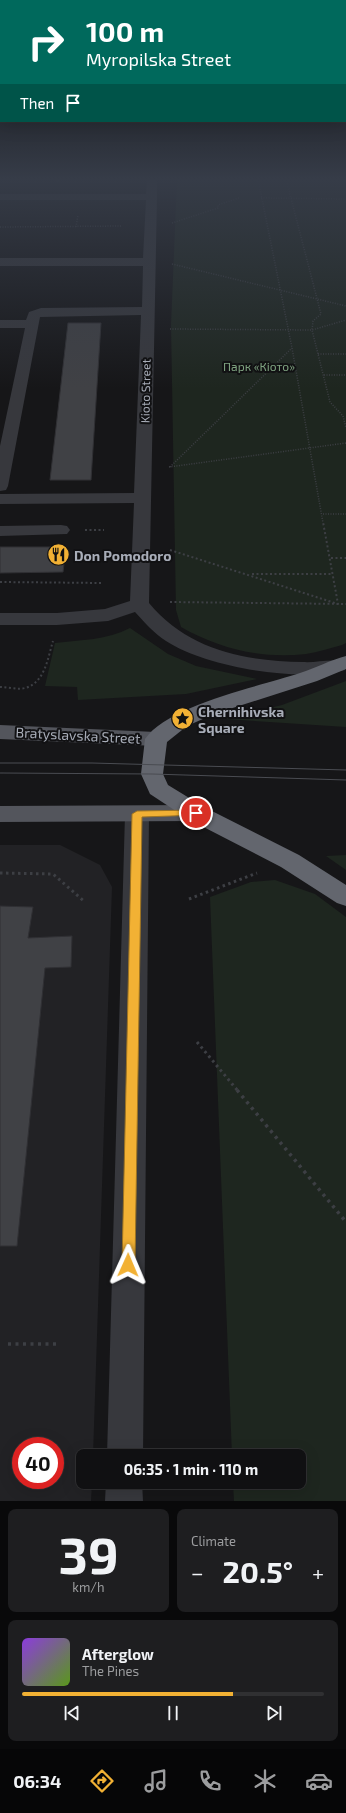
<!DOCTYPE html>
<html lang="en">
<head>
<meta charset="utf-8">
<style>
	body { margin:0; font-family:"Exo 2",sans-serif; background:#1e1e20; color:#f1f3f6; height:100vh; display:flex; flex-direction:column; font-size:15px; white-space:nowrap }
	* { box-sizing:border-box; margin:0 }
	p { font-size:13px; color:#9c9d9f }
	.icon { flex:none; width:22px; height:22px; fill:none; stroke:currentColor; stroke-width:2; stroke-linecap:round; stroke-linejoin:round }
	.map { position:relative; height:1501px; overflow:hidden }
	.sheet { display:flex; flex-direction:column; gap:8px; padding:8px; background:#09090a; flex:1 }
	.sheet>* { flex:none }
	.banner { position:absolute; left:0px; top:0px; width:346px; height:122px; box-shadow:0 4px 16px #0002,0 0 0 1px #303032; background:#00695c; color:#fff; overflow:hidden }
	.speed { position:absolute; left:12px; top:1437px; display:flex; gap:8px; font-size:20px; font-weight:700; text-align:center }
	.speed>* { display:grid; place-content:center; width:52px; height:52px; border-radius:50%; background:#101012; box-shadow:0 4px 16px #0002,0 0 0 1px #303032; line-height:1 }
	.speed .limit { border:6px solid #d22; background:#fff; color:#111 }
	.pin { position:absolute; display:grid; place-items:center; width:34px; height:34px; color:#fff; margin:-17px; border:2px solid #fff; border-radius:50%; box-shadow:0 1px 4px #0007 }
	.me { position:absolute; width:44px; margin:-22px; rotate:1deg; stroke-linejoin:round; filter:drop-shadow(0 0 3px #0008) }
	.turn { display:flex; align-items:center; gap:14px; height:84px; padding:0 20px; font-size:18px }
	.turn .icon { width:52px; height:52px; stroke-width:2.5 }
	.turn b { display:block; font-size:28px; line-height:34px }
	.then { display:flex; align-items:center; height:38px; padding:0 20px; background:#0003; gap:8px; font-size:15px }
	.big { font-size:30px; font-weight:700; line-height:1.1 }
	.sheet .widget { flex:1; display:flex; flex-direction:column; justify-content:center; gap:6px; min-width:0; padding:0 14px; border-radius:8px; background:#1e1e20 }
	.sheet .dial { align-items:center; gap:0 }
	.dial b { font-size:52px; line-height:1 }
	.song { display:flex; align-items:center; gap:12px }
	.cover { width:48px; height:48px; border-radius:6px; background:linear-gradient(135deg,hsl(270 70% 55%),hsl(90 70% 35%)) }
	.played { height:4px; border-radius:2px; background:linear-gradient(90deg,#f2b134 70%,#303032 70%) }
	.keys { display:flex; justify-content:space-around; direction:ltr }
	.heat { display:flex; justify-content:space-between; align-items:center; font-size:22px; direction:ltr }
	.sheet .tiles { flex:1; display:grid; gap:8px; grid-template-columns:1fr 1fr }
	.widget:last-child { grid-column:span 2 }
	.trip { position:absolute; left:76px; top:1449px; width:230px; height:40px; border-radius:8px; background:#101012; box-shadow:0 4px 16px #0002,0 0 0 1px #303032; font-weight:700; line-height:40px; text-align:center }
	.tabs { display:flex; height:64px; justify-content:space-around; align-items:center; background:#060607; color:#9c9d9f }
	.tabs .icon { width:28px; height:28px }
	.tabs .selected { color:#f2b134 }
	.tabs b { font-size:18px; color:#f1f3f6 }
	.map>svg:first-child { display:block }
	.built { fill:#222225; fill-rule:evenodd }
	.green { fill:#1e261f }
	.building { fill:#404145; stroke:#303034 }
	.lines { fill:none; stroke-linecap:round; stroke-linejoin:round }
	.path-far3 { stroke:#3d3f44; stroke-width:1.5; stroke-dasharray:1 1.5; stroke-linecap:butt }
	.path-far2 { stroke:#3d3f44; stroke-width:2; stroke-dasharray:2 2.5; stroke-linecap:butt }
	.path-far1 { stroke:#3d3f44; stroke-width:3; stroke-dasharray:2.5 3.5; stroke-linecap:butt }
	.path { stroke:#3d3f44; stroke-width:3.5; stroke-dasharray:3 4.5; stroke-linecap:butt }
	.minor { fill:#37383d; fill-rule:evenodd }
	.major { fill:#53555c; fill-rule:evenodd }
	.highway { fill:#63666e; fill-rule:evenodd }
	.tram { stroke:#4a4c52; stroke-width:1 }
	.route { fill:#f2b134; stroke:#9d7322 }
	.labels { text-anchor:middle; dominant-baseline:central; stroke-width:4; stroke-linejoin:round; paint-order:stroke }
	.far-park-label { font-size:12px; fill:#7fa381; stroke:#111113 }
	.far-street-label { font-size:12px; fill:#a8adb8; stroke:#111113 }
	.poi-label { font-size:14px; font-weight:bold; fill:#a8adb8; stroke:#111113; text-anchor:start }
	.street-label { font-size:14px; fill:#a8adb8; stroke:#111113 }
</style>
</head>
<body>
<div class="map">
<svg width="346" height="1501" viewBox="0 0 346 1501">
	<rect width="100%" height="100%" fill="#161618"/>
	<!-- built -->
	<path class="built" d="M0,845H60L100,865L112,887L93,1456H83V1482H92L91,1501H0ZM21,1446H55V1480H21Z"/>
	<!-- green -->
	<path class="green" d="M177,179H346V643L342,645C330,648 318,652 306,654C261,659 220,649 181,627L176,610L171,325Z
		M130,628L168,654L196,666L257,679L186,694L78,700L77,687L45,686L55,643C81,640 107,640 130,628Z
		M346,681V727L225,719L282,705Z
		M346,855V870L326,856Z
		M275,880L315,894L346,917V1501H234L233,1482H299V1456H232L210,897L251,882Z"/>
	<!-- building -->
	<path class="building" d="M68,323H101L91,480H50Z
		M0,547H66L63,572L0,573Z
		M0,906L33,907L28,938L72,936L71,967L45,968L17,1246H0Z"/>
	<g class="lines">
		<!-- path-far3 -->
		<path class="path-far3" d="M258,179L292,348L323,523
			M286,179L321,314L313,321L312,330L330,402L343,416L346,428
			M261,198L346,199
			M172,223L218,208V205L239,198
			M0,227L122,226
			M76,227L78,215
			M172,264L346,306
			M170,329L312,330L346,320
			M318,354H346
			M324,375H346
			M169,467L346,443
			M170,467L292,348
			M323,514H346"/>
		<!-- path-far2 -->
		<path class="path-far2" d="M85,530H104
			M170,550L338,604L323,522
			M331,558H346
			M252,574H333
			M0,582L102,583
			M170,602L346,604
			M0,687C8,687 17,690 25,688C45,683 48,657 53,641"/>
		<!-- path-far1 -->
		<path class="path-far1" d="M0,873L53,874L85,902
			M189,899L257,873
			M197,1042L238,1091"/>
		<!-- path -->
		<path class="path" d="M237,1090L346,1222
			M8,1344H57"/>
		<!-- minor -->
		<path class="minor" d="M52,179H63L58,182Z
			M147,179H157V197L149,603C188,650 244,661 303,662C317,663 331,658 345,662V670C298,682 208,668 166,641C154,633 145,623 135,612L108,621L57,625H0V613H57L105,609L130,601L134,503L0,504V494L134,493L141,315L40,317L8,486L6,490L0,491V446L25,328H0V320H26L29,312L41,308L142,307L143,266H0V258H143L146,200H0V194H146Z
			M61,525L67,526L70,530L67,534L0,536V526Z
			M137,806L145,808L149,814L143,1456H107L125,814L129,808Z
			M106,1482H142L143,1501H105Z"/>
		<!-- major -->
		<path class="major" d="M0,725L156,732L164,734L167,739L164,744L156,746L0,739Z
			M196,805L204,807L208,813L204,819L196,821L0,822V806Z"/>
		<!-- highway -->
		<path class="highway" d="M346,656V669L317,681L214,714L187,726L167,742L163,774L168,785L204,807L299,855L346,885V906L337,903L281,867L188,819L150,794L141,774L145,739C168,705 261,686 300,673C316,668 330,660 346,656Z"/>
		<!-- tram -->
		<path class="tram" d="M0,763H92L346,770
			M0,773L152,774L346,780"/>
	</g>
	<!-- sky -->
	<linearGradient id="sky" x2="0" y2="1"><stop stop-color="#0c0c0d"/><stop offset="0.46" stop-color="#363c48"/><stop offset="1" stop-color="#363c48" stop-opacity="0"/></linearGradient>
	<rect width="346" height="389" fill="url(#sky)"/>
	<!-- route -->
	<path class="route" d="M196,810L200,811L201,813L200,815L142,817L135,1265L133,1270L128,1272L124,1270L122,1265L132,814L137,811Z"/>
	<!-- icons -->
	<defs>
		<symbol id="restaurant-disc" viewBox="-11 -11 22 22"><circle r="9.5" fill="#f2b134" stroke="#111113"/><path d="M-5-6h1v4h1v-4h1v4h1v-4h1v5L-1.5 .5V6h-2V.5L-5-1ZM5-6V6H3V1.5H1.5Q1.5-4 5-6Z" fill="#111"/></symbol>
		<symbol id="sight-disc" viewBox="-11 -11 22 22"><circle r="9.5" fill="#f2b134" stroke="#111113"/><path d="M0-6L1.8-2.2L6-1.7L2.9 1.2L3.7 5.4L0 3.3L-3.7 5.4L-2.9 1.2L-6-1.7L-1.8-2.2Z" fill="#111"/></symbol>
	</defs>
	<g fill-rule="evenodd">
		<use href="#restaurant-disc" x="46" y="542" width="25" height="25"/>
		<use href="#sight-disc" x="170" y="706" width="25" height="25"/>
	</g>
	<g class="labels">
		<!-- far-park labels -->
		<g class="far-park-label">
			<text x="259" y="366">Парк «Кіото»</text>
		</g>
		<!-- far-street labels -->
		<g class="far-street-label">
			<text transform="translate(145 391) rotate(-89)">Kioto Street</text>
		</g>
		<!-- poi labels -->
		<g class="poi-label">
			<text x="74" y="555">Don Pomodoro</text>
			<text x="198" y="711">Chernihivska<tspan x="198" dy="16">Square</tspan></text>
		</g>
		<!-- street labels -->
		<g class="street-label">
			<text transform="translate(78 735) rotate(3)">Bratyslavska Street</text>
		</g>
	</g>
</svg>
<div class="speed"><div class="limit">40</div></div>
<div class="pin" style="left:196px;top:813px;background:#d93025"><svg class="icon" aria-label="arrive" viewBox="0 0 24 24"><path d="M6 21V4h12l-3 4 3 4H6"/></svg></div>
<svg class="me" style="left:128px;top:1265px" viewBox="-20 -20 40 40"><path d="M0-17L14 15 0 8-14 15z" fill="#f2b134" stroke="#fff" stroke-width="4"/></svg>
<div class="trip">06:35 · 1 min · 110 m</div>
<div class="banner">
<div class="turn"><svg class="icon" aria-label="right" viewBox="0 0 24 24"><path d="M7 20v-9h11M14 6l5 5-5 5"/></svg><div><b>100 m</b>Myropilska Street</div></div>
<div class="then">Then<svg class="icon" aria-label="arrive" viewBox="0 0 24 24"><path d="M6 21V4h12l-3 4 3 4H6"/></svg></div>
</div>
</div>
<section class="sheet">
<div class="tiles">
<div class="widget dial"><b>39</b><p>km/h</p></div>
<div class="widget"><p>Climate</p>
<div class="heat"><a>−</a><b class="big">20.5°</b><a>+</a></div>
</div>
<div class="widget">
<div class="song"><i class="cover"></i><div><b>Afterglow</b><p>The Pines</p></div></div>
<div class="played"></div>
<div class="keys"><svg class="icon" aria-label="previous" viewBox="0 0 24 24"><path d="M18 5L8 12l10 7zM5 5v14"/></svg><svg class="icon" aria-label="pause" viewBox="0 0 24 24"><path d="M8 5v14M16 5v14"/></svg><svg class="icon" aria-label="next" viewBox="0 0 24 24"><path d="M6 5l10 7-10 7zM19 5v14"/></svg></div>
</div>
</div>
</section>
<nav class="tabs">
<b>06:34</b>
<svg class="icon selected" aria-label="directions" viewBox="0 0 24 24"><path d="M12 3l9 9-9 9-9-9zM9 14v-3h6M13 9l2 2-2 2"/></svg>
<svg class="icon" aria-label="music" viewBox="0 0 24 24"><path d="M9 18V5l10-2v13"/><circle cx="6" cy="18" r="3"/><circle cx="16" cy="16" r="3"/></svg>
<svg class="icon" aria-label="phone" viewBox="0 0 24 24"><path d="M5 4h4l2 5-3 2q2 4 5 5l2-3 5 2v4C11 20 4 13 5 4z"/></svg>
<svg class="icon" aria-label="climate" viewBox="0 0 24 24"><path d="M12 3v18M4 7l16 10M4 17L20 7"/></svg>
<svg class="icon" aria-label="car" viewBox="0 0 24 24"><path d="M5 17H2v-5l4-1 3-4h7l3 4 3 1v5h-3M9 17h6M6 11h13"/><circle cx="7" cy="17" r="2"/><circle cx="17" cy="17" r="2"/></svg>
</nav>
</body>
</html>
